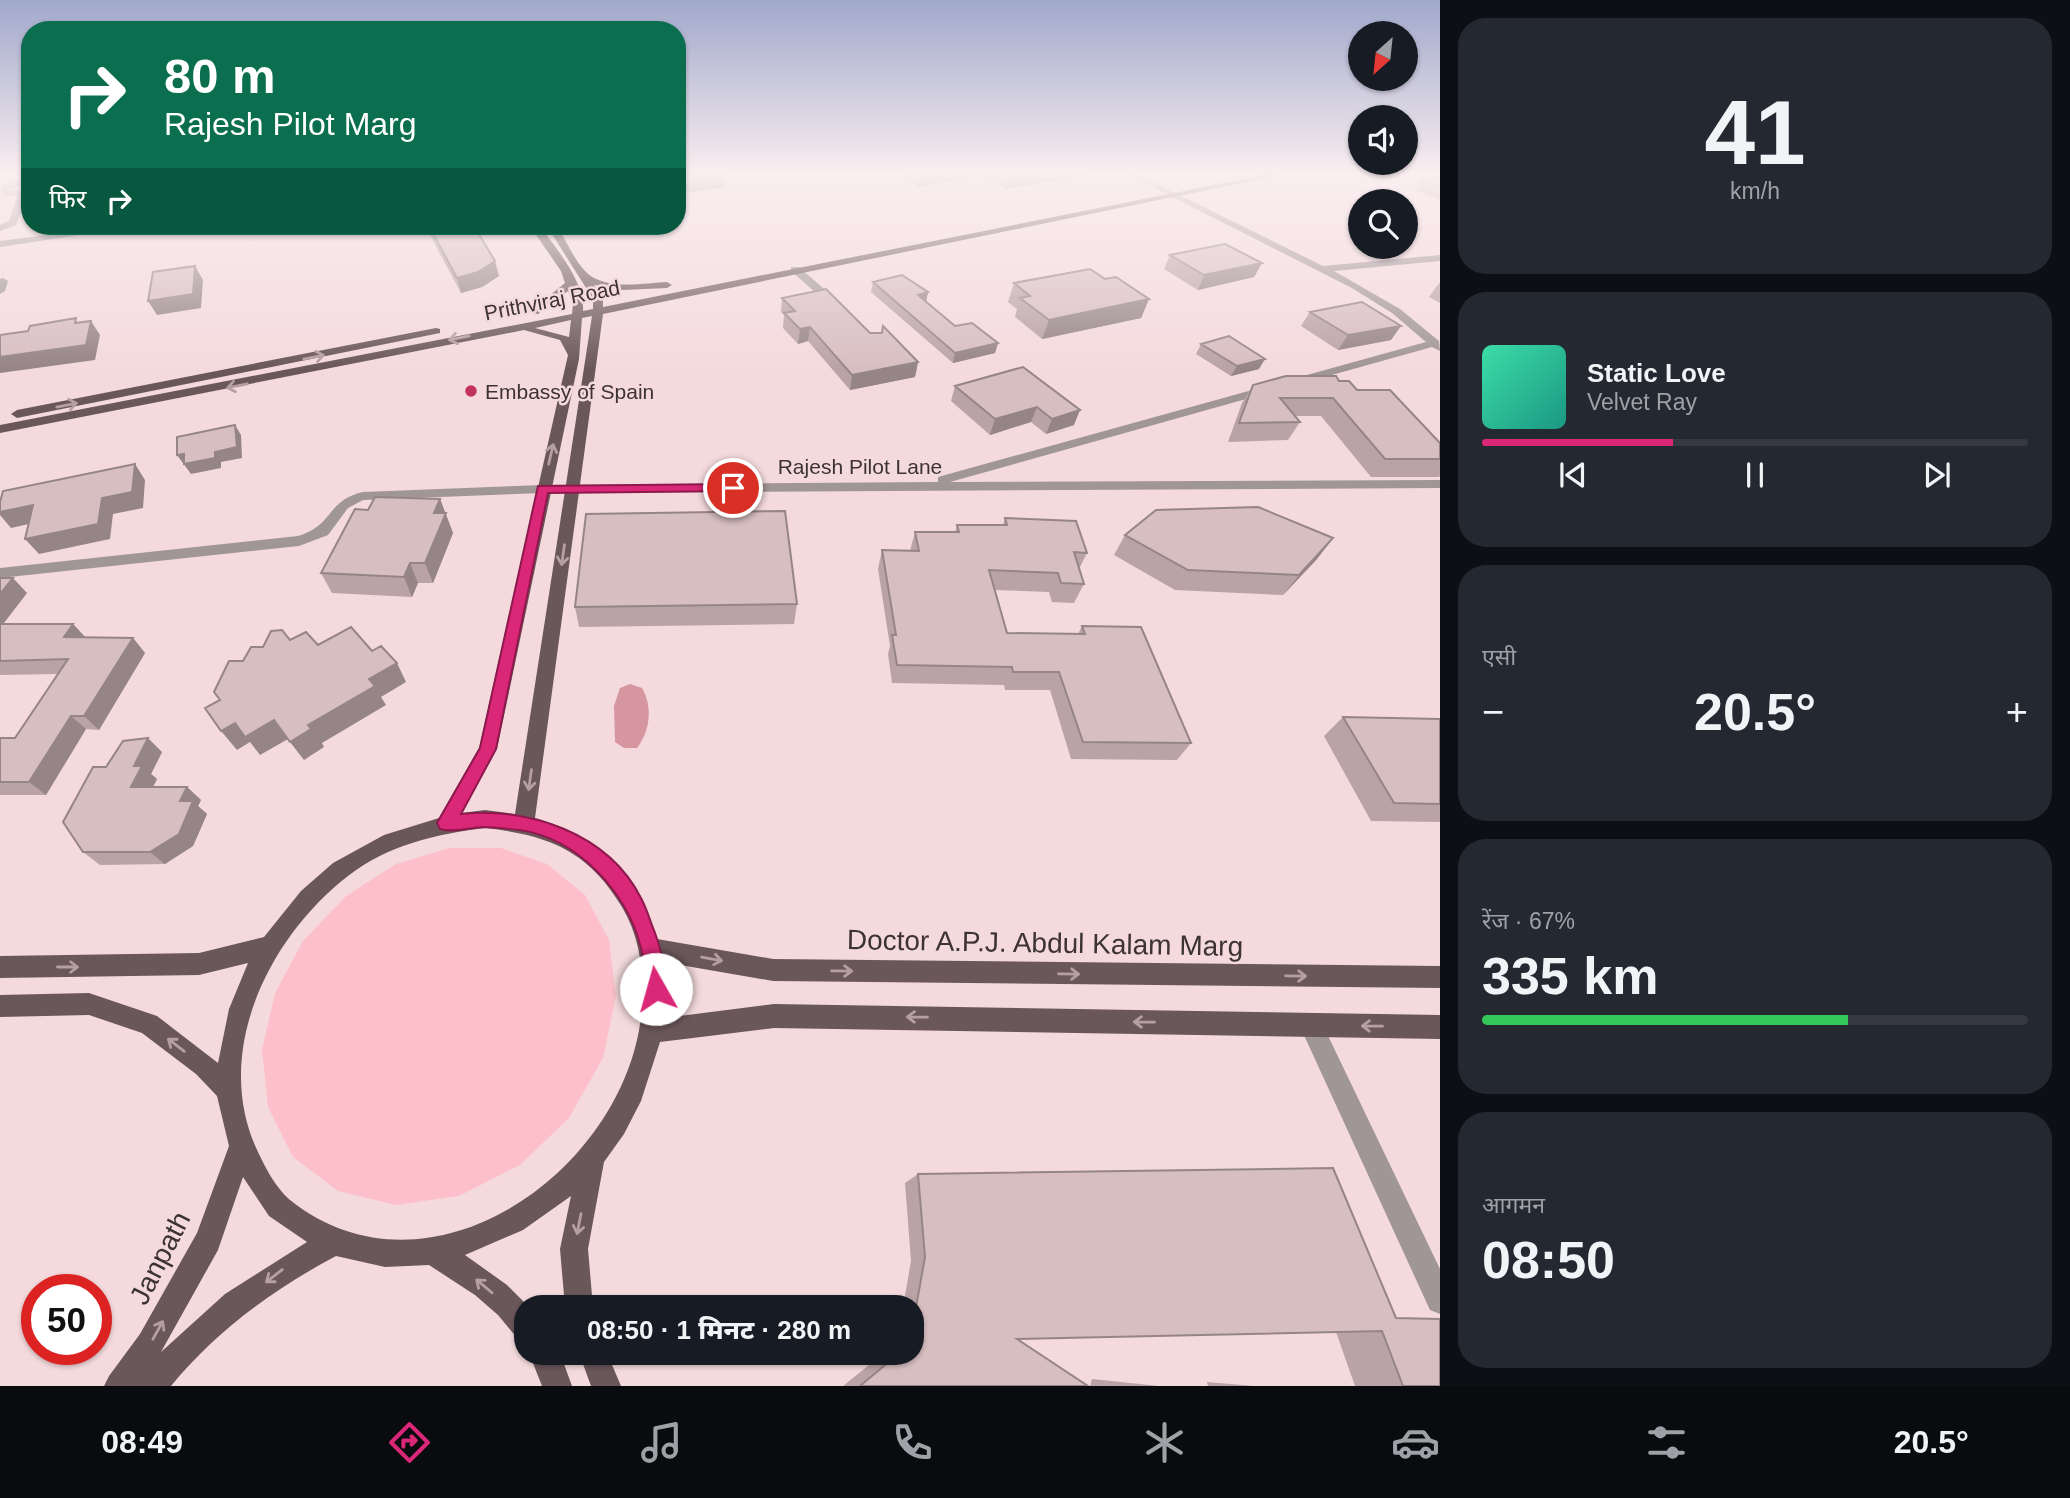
<!DOCTYPE html>
<html lang="hi">
<head>
<meta charset="utf-8">
<style>
	body { margin:0; font-family:Arial,"Noto Sans Devanagari",sans-serif; background:#242831; color:#f1f3f6; height:100vh; display:flex; flex-direction:column; font-size:26px; white-space:nowrap }
	* { box-sizing:border-box; margin:0 }
	p { font-size:23px; color:#9ea1a6 }
	.icon { flex:none; width:38px; height:38px; fill:none; stroke:currentColor; stroke-width:2; stroke-linecap:round; stroke-linejoin:round }
	.map { position:relative; flex:1; overflow:hidden }
	.drawer { display:flex; flex-direction:column; gap:18px; padding:18px; background:#0d0f14; width:630px }
	.drawer>* { flex:none }
	.guide { position:absolute; left:21px; top:21px; width:665px; height:214px; border-radius:28px; box-shadow:0 2px 5px #0004; background:#0b6e4f; color:#fff; overflow:hidden }
	.needle { width:46px; rotate:207deg }
	.buttons { position:absolute; left:1348px; top:21px; display:grid; gap:14px }
	.buttons a { display:grid; place-items:center; width:70px; height:70px; border-radius:50%; background:#171b24; box-shadow:0 2px 5px #0004; font-size:35px }
	.speed { position:absolute; left:21px; top:1274px; display:flex; gap:14px; font-size:35px; font-weight:700; text-align:center }
	.speed>* { display:grid; place-content:center; width:91px; height:91px; border-radius:50%; background:#171b24; box-shadow:0 2px 5px #0004; line-height:1 }
	.speed .limit { border:10px solid #d22; background:#fff; color:#111 }
	.pin { position:absolute; display:grid; place-items:center; width:60px; height:60px; color:#fff; margin:-30px; border:4px solid #fff; border-radius:50%; box-shadow:0 2px 7px #0007 }
	.me { position:absolute; width:77px; margin:-38px; rotate:353deg; stroke-linejoin:round; filter:drop-shadow(0 0 5px #0008) }
	.turn { display:flex; align-items:center; gap:24px; height:147px; padding:0 28px; font-size:32px }
	.turn .icon { width:91px; height:91px; stroke-width:2.5 }
	.turn b { display:block; font-size:49px; line-height:60px }
	.then { display:flex; align-items:center; height:66px; padding:0 28px; background:#0003; gap:14px; font-size:26px }
	.big { font-size:52px; font-weight:800; line-height:1.1 }
	.drawer .tile { flex:1; display:flex; flex-direction:column; justify-content:center; gap:10px; min-width:0; padding:0 24px; border-radius:28px; background:#242831 }
	.drawer .dial { align-items:center; gap:0 }
	.dial b { font-size:91px; line-height:1 }
	.song { display:flex; align-items:center; gap:21px }
	.cover { width:84px; height:84px; border-radius:10px; background:linear-gradient(135deg,hsl(160 70% 55%),hsl(170 70% 35%)) }
	.played { height:7px; border-radius:4px; background:linear-gradient(90deg,#db2777 35%,#363941 35%) }
	.keys { display:flex; justify-content:space-around; direction:ltr }
	.heat { display:flex; justify-content:space-between; align-items:center; font-size:38px; direction:ltr }
	.charge { height:10px; border-radius:5px; background:linear-gradient(90deg,#34c759 67%,#363941 0) }
	.trip { position:absolute; left:514px; top:1295px; width:410px; height:70px; border-radius:28px; background:#171b24; box-shadow:0 2px 5px #0004; font-weight:800; line-height:70px; text-align:center }
	.tabs { display:flex; height:112px; justify-content:space-around; align-items:center; background:#090b0e; color:#9ea1a6 }
	.tabs .icon { width:49px; height:49px }
	.tabs .selected { color:#db2777 }
	.tabs b { font-size:32px; color:#f1f3f6 }
	main { display:flex; flex:1; min-height:0 }
	.map>svg:first-child { display:block }
	.green { fill:#fdc0ca }
	.water { fill:#d596a0 }
	.lines { fill:none; stroke-linecap:round; stroke-linejoin:round }
	.minor { fill:#a09597; fill-rule:evenodd }
	.major { fill:#6a575a; fill-rule:evenodd }
	.wall { fill:#b9a3a6 }
	.shaded-wall { fill:#968587 }
	.building { fill:#d7bec1; stroke:#968587; stroke-width:2 }
	.oneway { stroke:#b69fa2 }
	.route { fill:#db2777; stroke:#8e194d; stroke-width:2 }
	.poi-dot { fill:#c2335c; stroke:#f4dadd; stroke-width:2.5 }
	.labels { text-anchor:middle; dominant-baseline:central; stroke-width:5; stroke-linejoin:round; paint-order:stroke }
	.far-street-label { font-size:21px; fill:#3d3334; stroke:#f4dadd }
	.far-poi-label { font-size:21px; fill:#3d3334; stroke:#f4dadd; text-anchor:start }
	.near-street-label { font-size:28px; fill:#3d3334; stroke:#f4dadd }
</style>
</head>
<body>
<main>
<div class="map">
<svg width="1440" height="1386" viewBox="0 0 1440 1386">
	<rect width="100%" height="100%" fill="#f4dadd"/>
	<!-- green -->
	<path class="green" d="M449,848H501L547,864L585,895L609,940L616,996L603,1058L569,1118L520,1165L459,1196L396,1205L338,1191L293,1157L268,1107L262,1050L275,993L303,941L346,896L396,864Z"/>
	<!-- water -->
	<path class="water" d="M630,684L642,688C653,707 650,731 637,748H624L615,742L614,706L620,688Z"/>
	<g class="lines">
		<!-- minor -->
		<path class="minor" d="M1129,175H1139L1323,266L1440,255V261L1334,271L1400,309L1439,341L1440,351L1432,347L950,482L1440,480V488L543,493L363,500L348,508L328,535L299,546L0,578V568L298,536C335,525 325,501 363,492L543,485L938,482V477L1426,342L1392,313L1352,288Z
			M30,177V183L8,190H30V196H26L16,225L0,231V225L9,221L17,196H4L0,188L8,182Z
			M115,226H139L0,247V241Z
			M791,267H799L839,302V306H831L791,271Z
			M3,278L8,281L5,291L0,294V279Z
			M1311,1013L1319,1017L1440,1269V1314L1430,1310L1303,1033L1299,1025L1303,1017Z"/>
		<!-- major -->
		<path class="major" d="M1264,175H1280L603,314L535,818C600,836 636,876 657,939L773,959L1440,966V988L773,981L663,962L666,986L664,1018L774,1004L1440,1015V1039L774,1028L660,1042L641,1101L624,1134L604,1162L588,1249L593,1307H565L560,1249L571,1196L523,1230L465,1255L507,1285L529,1307H527V1342L517,1338L498,1315L475,1295L429,1265L385,1267L336,1256C274,1289 216,1331 171,1386H104L109,1376L140,1334L197,1233L229,1146L217,1096L196,1074L142,1033L89,1015L0,1017V995L89,993L157,1016L218,1063L229,1009L248,963L199,975L0,978V956L199,953L264,937L301,891L333,863L384,835L439,818L479,748L568,355L560,340L524,330L0,433V425L572,314L573,304L568,291L538,314L529,312L565,283L561,271L530,226H540C556,249 585,281 583,311L593,309V299L547,226H557C566,240 574,260 586,272C605,291 644,283 667,282L672,285L667,288L623,290L594,285L603,299V307ZM592,316L515,814L485,810L462,813L497,749L579,359L582,318ZM571,320L569,337L535,328ZM485,828C548,835 588,850 622,907C640,937 644,972 642,1006C632,1165 432,1313 290,1200C276,1188 266,1169 258,1152C211,1054 268,938 348,876C388,845 436,834 485,828ZM243,1177L269,1216L307,1242L225,1294L161,1352L218,1250Z
			M436,328L440,329V333L17,418L11,414L17,410Z
			M529,1353H560L572,1386H542Z
			M579,1353H607L621,1386H591Z"/>
	</g>
	<!-- wall -->
	<path class="wall" d="M901,175H1088L1005,189L982,175L918,187Z
		M1440,177V200L1416,190L1423,180Z
		M425,226H486L475,227L499,276L482,287L461,293Z
		M615,226H666L622,234Z
		M1170,255L1262,263L1254,277L1198,290L1164,269Z
		M1105,279L1149,299L1141,318L1042,339L1015,317L1017,309L1008,302L1014,283Z
		M873,282L928,292L926,302L955,326L998,343L995,353L953,363L871,292Z
		M1439,283H1440V303L1429,297Z
		M782,298L870,333H881L883,326L918,362L915,377L850,390L808,341L798,344L783,328L784,315L781,312Z
		M1310,312L1391,340L1338,350L1301,326Z
		M1201,344L1259,369L1231,376L1196,354Z
		M1023,367L1074,425L1046,434L1031,422L990,435L951,401L955,386Z
		M1339,381L1357,390L1440,443V476L1439,477H1371L1321,416H1295L1300,422L1288,440L1228,442L1242,403L1253,385Z
		M440,499L453,533L433,583H418L412,597L332,593L321,573L368,510Z
		M1005,518L1087,553L1079,569L1084,584L1074,603L1052,602L1049,592L994,590L1007,633L1078,634L1082,626L1191,743L1177,760L1071,759L1050,690H1005L1004,685L892,683L888,654L890,646L878,569L882,550L910,551L915,532H955L957,525H1003Z
		M1125,535L1333,538L1317,559L1283,595L1175,590L1114,555Z
		M0,578L27,593L3,624H73L85,637L133,638L145,653L99,730L86,729L46,795H0V738H15L58,674L0,675Z
		M797,604L794,624L579,627L575,607Z
		M1343,717L1440,719V822L1371,821L1324,736Z
		M162,752L151,774L157,779L153,787H187L201,800L198,806L207,814L193,846L165,864L100,865L83,852L106,767Z
		M918,1174L1396,1318L1440,1386H1355L1336,1332L1017,1339L1088,1386H843L879,1357L881,1353H912V1307H903L911,1261L905,1183Z
		M1092,1379L1159,1386H1090Z
		M1207,1382L1254,1386H1208Z"/>
	<!-- shaded-wall -->
	<path class="shaded-wall" d="M930,175H982L918,187L920,176Z
		M1032,175H1088L1005,189L1008,179Z
		M725,177V187L677,195V185Z
		M621,226H666L622,234Z
		M495,261L499,276L482,287L461,293L457,278Z
		M1262,263L1254,277L1198,290L1204,275Z
		M195,266L203,280L201,308L157,315L148,301Z
		M928,292L926,302L918,295Z
		M1149,299L1141,318L1042,339L1049,320Z
		M91,321L100,335L95,360L0,373V357Z
		M1401,326L1391,340L1338,350L1348,335Z
		M810,327L808,341L798,344L800,329Z
		M998,343L995,353L953,363L955,353Z
		M1265,359L1259,369L1231,376L1237,366Z
		M918,362L915,377L850,390L852,375Z
		M1037,407L1031,422L990,435L995,419Z
		M1080,410L1074,425L1046,434L1052,419Z
		M235,425L241,435L242,458L221,462V468L191,474L177,455L215,452Z
		M135,464L145,480L143,508L113,514L110,539L39,554L25,539L102,498Z
		M440,499L453,533L433,583L425,563L434,513Z
		M33,505L46,520L11,528L0,515V512Z
		M1333,538L1317,559L1283,595L1299,575Z
		M410,563L418,583L412,597L404,577Z
		M13,578L27,593L0,628V594Z
		M73,624L87,639L64,637Z
		M133,638L145,653L99,730L84,716Z
		M397,663L406,682L381,697L386,705L322,743L324,747L304,760L290,742L308,725L369,679Z
		M71,716L86,729L46,795L29,782Z
		M274,720L288,739L260,755L250,742L237,750L221,731L235,723Z
		M148,738L162,752L151,774L157,779L146,801L131,787L134,766Z
		M187,787L201,800L198,806L207,814L193,846L165,864L150,852L180,801Z"/>
	<!-- building -->
	<path class="building" d="M677,175H722L725,177L677,185Z
		M1001,175H1032L1008,179Z
		M1440,177V187L1423,180Z
		M429,226H474L495,261L478,272L457,278Z
		M1225,244L1262,263L1204,275L1170,255Z
		M195,266L193,294L148,301L153,272Z
		M1090,269L1105,279L1116,277L1149,299L1049,320L1020,298L1030,296L1014,283Z
		M902,275L928,292L918,295L955,326L972,323L998,343L955,353L873,282Z
		M826,289L870,333H882L883,326L918,362L852,375L810,327L800,329L784,313L795,311L782,298Z
		M1362,302L1401,326L1348,335L1310,312Z
		M76,318L75,323L91,321L86,345L0,357V335L28,331L30,326Z
		M1229,336L1265,359L1237,366L1201,344Z
		M1023,367L1080,410L1052,419L1037,407L995,419L955,386Z
		M1286,376H1336L1339,381H1349L1357,390H1390L1440,443V459H1385L1333,398H1280L1300,422L1239,423L1253,385Z
		M235,425L237,447L215,452V458L184,464V454L177,455V437Z
		M135,464L132,492L102,498L98,524L25,539L33,505L0,512V502L3,491Z
		M375,497L440,499L434,513H446L425,563H410L404,577L321,573L355,509L368,510Z
		M1258,507L1333,538L1299,575L1188,570L1125,535L1156,510Z
		M785,511L797,604L575,607L586,514Z
		M1005,518L1076,521L1087,553L1074,552L1084,584L1061,583L1058,573L989,570L1007,633L1085,634L1082,626L1141,627L1191,743L1083,742L1059,672H1013L1012,667L897,665L892,635H896L882,550L919,551L915,532H959L957,525H1007Z
		M0,578H13L0,594Z
		M0,624H73L64,637L133,638L84,716H71L29,782H0V738H15L68,659L0,661Z
		M351,627L372,651L381,646L397,663L369,679L375,686L308,725L311,729L290,742L274,720L245,737L235,723L221,731L205,708L220,700L214,692L229,661H243L251,647H263L271,631L282,630L290,640L306,632L318,645Z
		M1343,717L1440,719V804L1394,803Z
		M148,738L134,766H142L131,787H187L180,801H193L179,834L150,852H83L63,822L93,767H106L123,741Z
		M1333,1168L1396,1318L1440,1319V1386H1403L1382,1331L1017,1339L1088,1386H860L891,1360L896,1353H912V1327L913,1324L925,1257L918,1174Z"/>
	<!-- one-way arrows -->
	<defs><path id="oneway-shaft" d="M-6 0H5M1.5-3L5.5 0L1.5 3" fill="none" stroke-width="1.6" stroke-linecap="round" stroke-linejoin="round" transform="scale(1.75)"/></defs>
	<g class="oneway">
		<use href="#oneway-shaft" transform="translate(459 338) rotate(169)"/>
		<use href="#oneway-shaft" transform="translate(314 357) rotate(-11)"/>
		<use href="#oneway-shaft" transform="translate(237 386) rotate(169)"/>
		<use href="#oneway-shaft" transform="translate(67 405) rotate(-11)"/>
		<use href="#oneway-shaft" transform="translate(551 454) rotate(-77)"/>
		<use href="#oneway-shaft" transform="translate(563 555) rotate(98)"/>
		<use href="#oneway-shaft" transform="translate(530 780) rotate(98)"/>
		<use href="#oneway-shaft" transform="translate(712 959) rotate(10)"/>
		<use href="#oneway-shaft" transform="translate(68 967)"/>
		<use href="#oneway-shaft" transform="translate(842 971) rotate(1)"/>
		<use href="#oneway-shaft" transform="translate(1069 974) rotate(1)"/>
		<use href="#oneway-shaft" transform="translate(1296 976) rotate(1)"/>
		<use href="#oneway-shaft" transform="translate(917 1017) rotate(-179)"/>
		<use href="#oneway-shaft" transform="translate(1144 1022) rotate(-179)"/>
		<use href="#oneway-shaft" transform="translate(1372 1026) rotate(-179)"/>
		<use href="#oneway-shaft" transform="translate(176 1045) rotate(-142)"/>
		<use href="#oneway-shaft" transform="translate(579 1224) rotate(101)"/>
		<use href="#oneway-shaft" transform="translate(274 1276) rotate(142)"/>
		<use href="#oneway-shaft" transform="translate(484 1286) rotate(-140)"/>
		<use href="#oneway-shaft" transform="translate(158 1330) rotate(-61)"/>
	</g>
	<!-- sky -->
	<linearGradient id="sky" x2="0" y2="1"><stop stop-color="#a0a8cb"/><stop offset="0.47" stop-color="#faeef0"/><stop offset="1" stop-color="#faeef0" stop-opacity="0"/></linearGradient>
	<rect width="1440" height="369" fill="url(#sky)"/>
	<!-- route -->
	<path class="route" d="M733,484L739,488L737,491L548,493L496,749L461,814C529,807 608,833 641,898C647,909 650,921 655,933C661,950 670,978 663,996L656,999L648,996C642,981 645,964 641,948C627,893 579,839 520,830C508,829 495,827 482,827C469,828 453,833 440,829L437,823L480,748L538,486Z"/>
	<!-- markers -->
	<circle class="poi-dot" cx="471" cy="391" r="7"/>
	<g class="labels">
		<!-- far-street labels -->
		<g class="far-street-label">
			<text transform="translate(552 300) rotate(-11)">Prithviraj Road</text>
			<text x="860" y="466">Rajesh Pilot Lane</text>
		</g>
		<!-- far-poi labels -->
		<g class="far-poi-label">
			<text x="485" y="391">Embassy of Spain</text>
		</g>
		<!-- near-street labels -->
		<g class="near-street-label">
			<text transform="translate(1045 943) rotate(1)">Doctor A.P.J. Abdul Kalam Marg</text>
			<text transform="translate(160 1258) rotate(-63)">Janpath</text>
		</g>
	</g>
</svg>
<div class="buttons">
<a><svg class="needle" viewBox="-14 -14 28 28"><path d="M0-13l5 13h-10z" fill="#e53935"/><path d="M0 13l5-13h-10z" fill="#9ea1a6"/></svg></a>
<a><svg class="icon" aria-label="sound" viewBox="0 0 24 24"><path d="M4 9h4l5-4v14l-5-4H4zM17 9q2 3 0 6"/></svg></a>
<a><svg class="icon" aria-label="search" viewBox="0 0 24 24"><circle cx="10" cy="10" r="6"/><path d="M15 15l6 6"/></svg></a>
</div>
<div class="speed"><div class="limit">50</div></div>
<div class="pin" style="left:733px;top:488px;background:#d93025"><svg class="icon" aria-label="arrive" viewBox="0 0 24 24"><path d="M6 21V4h12l-3 4 3 4H6"/></svg></div>
<svg class="me" style="left:656px;top:989px" viewBox="-20 -20 40 40"><circle r="19" fill="#fff"/><path d="M0-13L10 11 0 6-10 11z" fill="#db2777"/></svg>
<div class="trip">08:50 · 1 मिनट · 280 m</div>
<div class="guide">
<div class="turn"><svg class="icon" aria-label="right" viewBox="0 0 24 24"><path d="M7 20v-9h11M14 6l5 5-5 5"/></svg><div><b>80 m</b>Rajesh Pilot Marg</div></div>
<div class="then">फिर<svg class="icon" aria-label="right" viewBox="0 0 24 24"><path d="M7 20v-9h11M14 6l5 5-5 5"/></svg></div>
</div>
</div>
<section class="drawer">
<div class="tile dial"><b>41</b><p>km/h</p></div>
<div class="tile">
<div class="song"><i class="cover"></i><div><b>Static Love</b><p>Velvet Ray</p></div></div>
<div class="played"></div>
<div class="keys"><svg class="icon" aria-label="previous" viewBox="0 0 24 24"><path d="M18 5L8 12l10 7zM5 5v14"/></svg><svg class="icon" aria-label="pause" viewBox="0 0 24 24"><path d="M8 5v14M16 5v14"/></svg><svg class="icon" aria-label="next" viewBox="0 0 24 24"><path d="M6 5l10 7-10 7zM19 5v14"/></svg></div>
</div>
<div class="tile"><p>एसी</p>
<div class="heat"><a>−</a><b class="big">20.5°</b><a>+</a></div>
</div>
<div class="tile"><p>रेंज · 67%</p><b class="big">335 km</b><div class="charge"></div></div>
<div class="tile"><p>आगमन</p><b class="big">08:50</b></div>
</section>
</main>
<nav class="tabs">
<b>08:49</b>
<svg class="icon selected" aria-label="directions" viewBox="0 0 24 24"><path d="M12 3l9 9-9 9-9-9zM9 14v-3h6M13 9l2 2-2 2"/></svg>
<svg class="icon" aria-label="music" viewBox="0 0 24 24"><path d="M9 18V5l10-2v13"/><circle cx="6" cy="18" r="3"/><circle cx="16" cy="16" r="3"/></svg>
<svg class="icon" aria-label="phone" viewBox="0 0 24 24"><path d="M5 4h4l2 5-3 2q2 4 5 5l2-3 5 2v4C11 20 4 13 5 4z"/></svg>
<svg class="icon" aria-label="climate" viewBox="0 0 24 24"><path d="M12 3v18M4 7l16 10M4 17L20 7"/></svg>
<svg class="icon" aria-label="car" viewBox="0 0 24 24"><path d="M5 17H2v-5l4-1 3-4h7l3 4 3 1v5h-3M9 17h6M6 11h13"/><circle cx="7" cy="17" r="2"/><circle cx="17" cy="17" r="2"/></svg>
<svg class="icon" aria-label="filters" viewBox="0 0 24 24"><path d="M4 7h16M4 17h16"/><circle cx="9" cy="7" r="2"/><circle cx="15" cy="17" r="2"/></svg>
<b>20.5°</b>
</nav>
</body>
</html>
